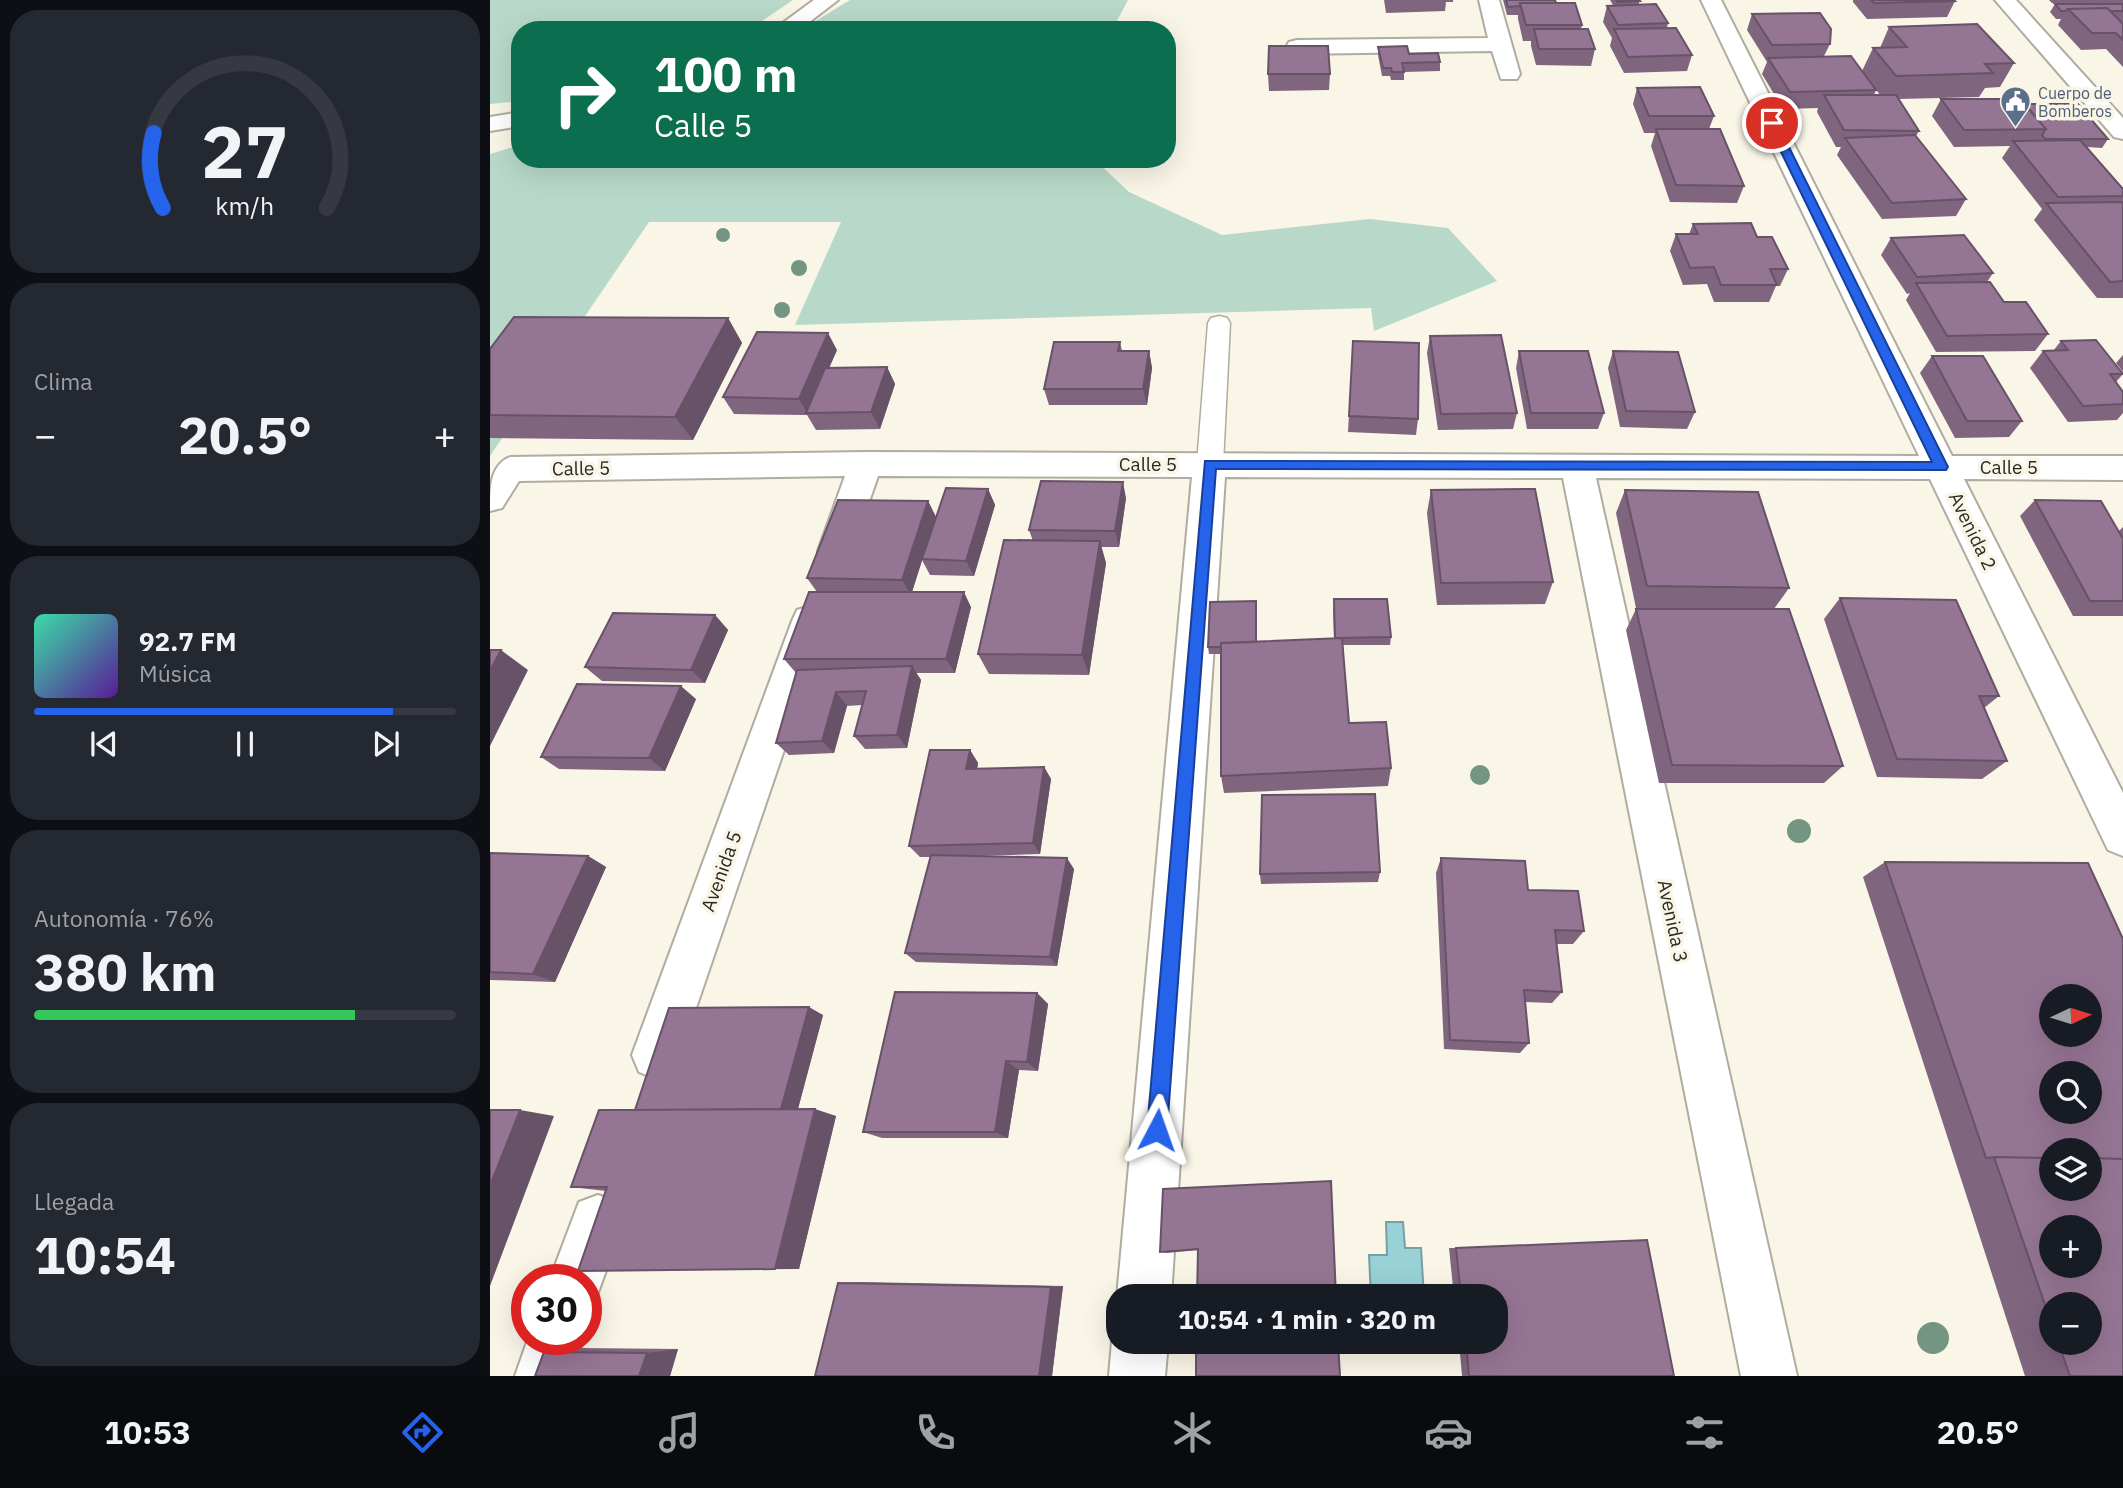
<!DOCTYPE html>
<html lang="es">
<head>
<meta charset="utf-8">
<style>
	body { margin:0; font-family:"IBM Plex Sans",sans-serif; background:#242831; color:#f1f3f6; height:100vh; display:flex; flex-direction:column; font-size:26px; white-space:nowrap }
	* { box-sizing:border-box; margin:0 }
	p { font-size:23px; color:#9ea1a6 }
	.icon { flex:none; width:38px; height:38px; fill:none; stroke:currentColor; stroke-width:2; stroke-linecap:round; stroke-linejoin:round }
	.map { position:relative; flex:1; overflow:hidden }
	.sheet { display:flex; flex-direction:column; gap:10px; padding:10px; background:#0d0f14; width:490px }
	.sheet>* { flex:none }
	.hud { position:absolute; left:21px; top:21px; width:665px; height:147px; border-radius:28px; box-shadow:0 7px 28px #0002; background:#0b6e4f; color:#fff; overflow:hidden }
	.needle { width:46px; rotate:86deg }
	.buttons { position:absolute; left:1549px; top:984px; display:grid; gap:14px }
	.buttons a { display:grid; place-items:center; width:63px; height:63px; border-radius:50%; background:#171b24; box-shadow:0 7px 28px #0002; font-size:35px }
	.speed { position:absolute; left:21px; top:1264px; display:flex; gap:14px; font-size:35px; font-weight:700; text-align:center }
	.speed>* { display:grid; place-content:center; width:91px; height:91px; border-radius:50%; background:#171b24; box-shadow:0 7px 28px #0002; line-height:1 }
	.speed .limit { border:10px solid #d22; background:#fff; color:#111 }
	.pin { position:absolute; display:grid; place-items:center; width:60px; height:60px; color:#fff; margin:-30px; border:4px solid #fff; border-radius:50%; box-shadow:0 2px 7px #0007 }
	.me { position:absolute; width:77px; margin:-38px; rotate:4deg; stroke-linejoin:round; filter:drop-shadow(0 0 5px #0008) }
	.turn { display:flex; align-items:center; gap:24px; height:147px; padding:0 28px; font-size:32px }
	.turn .icon { width:91px; height:91px; stroke-width:2.5 }
	.turn b { display:block; font-size:49px; line-height:60px }
	.big { font-size:52px; font-weight:800; line-height:1.1 }
	.sheet .card { flex:1; display:flex; flex-direction:column; justify-content:center; gap:10px; min-width:0; padding:0 24px; border-radius:28px; background:#242831 }
	.sheet .dial { align-items:center; gap:0 }
	.dial svg { height:182px; overflow:visible; fill:none; stroke:#363941; stroke-width:7; stroke-linecap:round; text-anchor:middle }
	.dial text { fill:#f1f3f6; stroke:none }
	.song { display:flex; align-items:center; gap:21px }
	.cover { width:84px; height:84px; border-radius:10px; background:linear-gradient(135deg,hsl(160 70% 55%),hsl(270 70% 35%)) }
	.played { height:7px; border-radius:4px; background:linear-gradient(90deg,#2563eb 85%,#363941 85%) }
	.keys { display:flex; justify-content:space-around; direction:ltr }
	.heat { display:flex; justify-content:space-between; align-items:center; font-size:38px; direction:ltr }
	.charge { height:10px; border-radius:5px; background:linear-gradient(90deg,#34c759 76%,#363941 0) }
	.trip { position:absolute; left:616px; top:1284px; width:402px; height:70px; border-radius:28px; background:#171b24; box-shadow:0 7px 28px #0002; font-weight:800; line-height:70px; text-align:center }
	.menu { display:flex; height:112px; justify-content:space-around; align-items:center; background:#090b0e; color:#9ea1a6 }
	.menu .icon { width:49px; height:49px }
	.menu .on { color:#2563eb }
	.menu b { font-size:32px; color:#f1f3f6 }
	main { display:flex; flex:1; min-height:0 }
	.map>svg:first-child { display:block }
	.green { fill:#b8d9c9 }
	.water { fill:#98d1d6; stroke:#789fa1; stroke-width:2 }
	.lines { fill:none; stroke-linecap:round; stroke-linejoin:round }
	.service-casing { stroke:#b0ac9f; stroke-width:3 }
	.minor-casing { stroke:#b0ac9f; stroke-width:4 }
	.tertiary-casing { stroke:#b0ac9f; stroke-width:4 }
	.primary-casing { stroke:#b0ac9f; stroke-width:4 }
	.service { fill:#fff; fill-rule:evenodd }
	.minor { fill:#fff; fill-rule:evenodd }
	.tertiary { fill:#fff; fill-rule:evenodd }
	.primary { fill:#fff; fill-rule:evenodd }
	.tree { fill:#739582 }
	.wall { fill:#80657f; fill-rule:evenodd }
	.shaded-wall { fill:#685268 }
	.building { fill:#957594; stroke:#685268; stroke-width:2; fill-rule:evenodd }
	.route { fill:#2563eb; stroke:#184099; stroke-width:2 }
	.labels { text-anchor:middle; dominant-baseline:central; stroke-width:7; stroke-linejoin:round; paint-order:stroke }
	.far-service-label { font-size:16px; fill:#4e5e75; stroke:#f9f5e7; text-anchor:start }
	.street-label { font-size:19px; fill:#2c2a25; stroke:#f9f5e7 }
</style>
</head>
<body>
<main>
<section class="sheet">
<div class="card dial"><svg viewBox="0 0 100 80">
<path d="M14 69A42 42 0 1 1 86 69"/>
<path d="M14 69A42 42 0 0 1 10 36" stroke="#2563eb"/>
<text x="50" y="56" font-size="32" font-weight="700">27</text>
<text x="50" y="72" font-size="11">km/h</text>
</svg></div>
<div class="card"><p>Clima</p>
<div class="heat"><a>−</a><b class="big">20.5°</b><a>+</a></div>
</div>
<div class="card">
<div class="song"><i class="cover"></i><div><b>92.7 FM</b><p>Música</p></div></div>
<div class="played"></div>
<div class="keys"><svg class="icon" aria-label="previous" viewBox="0 0 24 24"><path d="M18 5L8 12l10 7zM5 5v14"/></svg><svg class="icon" aria-label="pause" viewBox="0 0 24 24"><path d="M8 5v14M16 5v14"/></svg><svg class="icon" aria-label="next" viewBox="0 0 24 24"><path d="M6 5l10 7-10 7zM19 5v14"/></svg></div>
</div>
<div class="card"><p>Autonomía · 76%</p><b class="big">380 km</b><div class="charge"></div></div>
<div class="card"><p>Llegada</p><b class="big">10:54</b></div>
</section>
<div class="map">
<svg width="1633" height="1376" viewBox="0 0 1633 1376">
	<rect width="100%" height="100%" fill="#f9f5e7"/>
	<!-- green -->
	<path class="green" d="M0,0H303L272,21L252,30H30V101L0,104Z
		M360,0H638L622,30H311Z
		M30,145V159H604L639,192L732,235L880,219L958,228L1007,281L884,331L881,308L305,325L351,222H159L0,456V154Z"/>
	<!-- water -->
	<path class="water" d="M896,1222H913L915,1248H931L934,1297H881L879,1255H897Z"/>
	<g class="lines">
		<defs>
			<path id="service" d="M729,316L737,318L740,323L733,464L729,470L720,473L711,470L707,464L718,323L721,318Z"/>
			<path id="minor" d="M989,0H1009L1030,74L1027,79H1011L1002,51L807,54L799,52L796,47L799,42L807,40L998,38Z
				M1211,0H1231L1462,456H1633V480L1474,479L1633,793V856L1618,850L1440,479L1106,478L1307,1376H1251L1073,478L735,477L681,1297H628V1300L627,1297L702,477L388,476L362,551L357,561L345,564L333,561L328,551L355,476L29,481L12,508L0,511C0,488 0,465 20,457L376,452L1429,456Z
				M320,606L333,610L338,621L190,1055L183,1072L166,1079L149,1072L142,1055L302,621L307,610Z
				M108,1195L127,1202L134,1221L106,1298L96,1302V1279H60L89,1202Z
				M628,1328V1342H678L675,1376H619L622,1342Z
				M38,1339H94L81,1376H25Z"/>
			<path id="tertiary" d="M324,0H348L309,30H283Z
				M30,112V126L0,131V117Z"/>
			<path id="primary" d="M1505,0H1526L1633,118V139L1624,137Z"/>
		</defs>
		<!-- service casing -->
		<use href="#service" class="service-casing"/>
		<!-- minor casing -->
		<use href="#minor" class="minor-casing"/>
		<!-- tertiary casing -->
		<use href="#tertiary" class="tertiary-casing"/>
		<!-- primary casing -->
		<use href="#primary" class="primary-casing"/>
		<!-- service -->
		<use href="#service" class="service"/>
		<!-- minor -->
		<use href="#minor" class="minor"/>
		<!-- tertiary -->
		<use href="#tertiary" class="tertiary"/>
		<!-- primary -->
		<use href="#primary" class="primary"/>
	</g>
	<!-- trees -->
	<g class="tree">
		<circle cx="233" cy="235" r="7"/>
		<circle cx="309" cy="268" r="8"/>
		<circle cx="292" cy="310" r="8"/>
		<circle cx="990" cy="775" r="10"/>
		<circle cx="1309" cy="831" r="12"/>
		<circle cx="1443" cy="1338" r="16"/>
	</g>
	<!-- wall -->
	<path class="wall" d="M894,0H963V2H956L955,11L896,13Z
		M1013,0H1065L1066,3L1092,25L1091,29L1105,49L1101,66L1046,65L1041,46V41H1033L1028,19V15H1017Z
		M1120,0H1149V4L1178,23L1177,28L1202,55L1197,71L1134,73L1120,46L1122,38L1113,22L1117,6L1123,5Z
		M1363,0H1464L1465,1L1457,17L1377,19L1363,2Z
		M1559,0H1633V3H1562Z
		M1565,4H1633V67L1616,49L1591,50L1568,25L1571,19H1566L1560,12Z
		M1262,14L1340,44L1334,56L1372,71L1383,48H1390L1399,27L1524,63L1510,87L1495,88L1489,97L1409,99L1429,131L1426,136L1476,199L1466,216L1392,219L1347,155L1351,147H1346L1327,112L1328,108L1293,109L1272,74L1277,62L1257,30ZM1385,88L1390,95H1384L1386,90Z
		M888,47L950,62V71L914,72V80H901L900,76H892L888,55Z
		M778,74H840L839,90L779,91Z
		M1147,88L1224,116L1219,129L1254,186L1247,203L1180,202L1161,146L1165,133H1154L1143,104Z
		M1451,99L1535,104L1618,139L1612,148L1597,147L1633,189V298H1607L1544,220L1552,209L1512,158L1520,146L1464,147L1442,116Z
		M1203,224L1267,237L1298,269L1290,286H1286L1279,302H1224L1217,284L1193,285L1180,251L1186,234H1199Z
		M1401,238L1503,273L1497,282L1514,302L1558,334L1545,351L1446,352L1416,300L1420,293L1417,294L1391,255Z
		M238,318L252,343L203,440L0,438V349Z
		M940,336L1027,413L1023,429L948,430L937,353Z
		M863,341L928,419L926,435L858,432Z
		M1571,341L1633,374L1626,382L1633,391V413L1627,420L1578,422L1540,368L1553,351H1563Z
		M630,342L632,351H659L662,368L657,405H559L554,389Z
		M347,350L339,368L397,367L405,384L390,429L326,430L317,415L244,414L233,397Z
		M1029,351L1114,413L1108,429H1037L1026,368Z
		M1123,351L1205,412L1197,429L1130,427L1118,368Z
		M1633,355V372L1626,363Z
		M1442,356L1532,421L1519,437L1465,438L1430,373Z
		M498,489L505,505L484,576L440,575L432,560L422,592L481,607L465,673H426L431,680L417,748L375,749L364,736L372,705L357,706L344,753L299,755L286,743L306,673L294,659L327,592L317,578L438,501L446,517L437,547Z
		M941,490L1063,582L1055,604L947,605L937,513Z
		M1135,490L1299,588L1284,609L1353,766L1334,783H1169L1136,630L1146,609H1227L1146,608L1126,513Z
		M636,498L629,547H611L616,563L599,675L499,674L488,654L543,541L539,530Z
		M1545,500L1629,531L1633,527V616H1583L1530,516Z
		M1350,598L1509,696L1494,708L1517,761L1492,779L1387,777L1334,619Z
		M766,601L767,642L844,639L843,607L901,637L900,645H853L859,723L901,768L898,786L734,793L731,776V654H719L718,647Z
		M225,615L238,630L215,683L112,681L95,667Z
		M206,699L175,771L69,769L51,757Z
		M480,750L488,763L487,769L554,767L561,779L550,854L488,856L584,869L567,966L426,962L415,953L440,857H430L419,846Z
		M0,853L98,856L116,867L65,982L0,980Z
		M951,858L1038,890L1094,931L1083,944H1067L1072,992L1062,1003L1035,1002L1039,1043L1030,1053L954,1049L946,873Z
		M1395,862L1633,1376H1535L1373,877ZM1561,1304L1600,1342H1561Z
		M890,872L888,882L771,884L770,874Z
		M547,993L558,1004L548,1071L529,1070L518,1138H392L373,1132Z
		M333,1015L308,1109L346,1116L309,1269L88,1271L116,1191L81,1187L145,1110Z
		M841,1181L708,1250L677,1253L670,1252Z
		M959,1248H966L1184,1376H972L969,1342H1006V1297H964Z
		M370,1282L573,1286L562,1376L348,1283Z
		M90,1348L188,1349L180,1376H45L54,1352Z"/>
	<!-- shaded-wall -->
	<path class="shaded-wall" d="M238,318L252,343L203,440L185,417Z
		M338,333L347,350L319,413H317L309,399Z
		M659,351L662,368L657,405L653,389Z
		M397,367L405,384L390,429L381,412Z
		M633,482L636,498L629,547L625,531Z
		M498,489L505,505L484,576L476,561Z
		M438,501L446,517L421,595L412,580Z
		M610,541L616,563L599,675L592,655Z
		M474,592L481,607L465,673L456,659Z
		M225,615L238,630L215,683L201,670Z
		M11,650L38,670L0,746V671Z
		M422,666L431,680L417,748L407,735Z
		M191,686L206,699L175,771L159,758Z
		M346,692L357,706L344,753L332,741Z
		M480,750L488,763L485,781L476,769Z
		M554,767L561,779L550,854L543,843Z
		M98,856L116,867L65,982L43,974Z
		M577,858L584,869L567,966L560,957Z
		M547,993L558,1004L548,1071L537,1062Z
		M319,1007L333,1015L306,1116L290,1111Z
		M516,1061L529,1070L518,1138L505,1132Z
		M325,1109L346,1116L309,1269H285Z
		M30,1110L64,1116L0,1286V1186Z
		M573,1286L562,1376H549L561,1287Z
		M188,1349L180,1376H149L157,1353Z"/>
	<!-- building -->
	<path class="building" d="M1016,0H1065L1066,3H1030V6L1018,7Z
		M1126,0H1149L1150,1L1127,2Z
		M1381,0H1464L1465,1L1384,3Z
		M1030,3H1085L1092,25H1036Z
		M1166,4L1178,23L1128,25L1117,6Z
		M1565,4H1633V11H1620L1617,8L1578,9L1576,11H1571Z
		M1617,8L1633,24V40L1626,33H1602L1578,9Z
		M1330,13L1341,29L1340,44L1282,45L1262,14Z
		M1487,24L1524,63L1495,64L1503,73L1406,76L1383,48L1417,47L1399,27Z
		M1186,28L1202,55L1138,57L1124,29Z
		M1044,29H1098L1105,49H1049Z
		M779,46H838L840,74H778Z
		M917,46L919,54L948,53L950,62L912,63L914,72H902L901,68H893L888,47Z
		M1361,56L1386,90L1300,92L1278,58Z
		M1210,87L1224,116H1159L1147,88Z
		M1334,95H1406L1429,131L1354,130Z
		M1451,99H1530L1556,129L1474,130Z
		M1535,104H1588L1618,139H1555L1552,135L1556,129Z
		M1166,129H1230L1254,186L1186,185Z
		M1425,135L1476,199L1402,203L1355,138Z
		M1590,140L1633,189V196L1568,197L1523,141Z
		M1633,202V281L1620,282L1556,203Z
		M1261,223L1267,237H1282L1298,269H1280L1287,285H1231L1224,267L1200,268L1186,234H1208L1203,224Z
		M1474,235L1503,273L1427,277L1401,238Z
		M1500,282L1514,302H1536L1558,334L1457,336L1426,283Z
		M24,317L238,318L185,417L0,415V349Z
		M267,332L338,333L309,399L233,397Z
		M1011,335L1027,413L951,414L940,336Z
		M1606,340L1633,374H1620L1633,392V404L1593,406L1553,351L1578,350L1571,341Z
		M863,341L929,343L928,419L859,416Z
		M564,342H630L628,351H659L653,389H554Z
		M1029,351H1098L1114,413H1041Z
		M1123,351L1188,352L1205,412L1136,411Z
		M1442,356H1493L1532,421H1477Z
		M397,367L381,412L316,413L335,368Z
		M551,481L633,482L625,531L539,530Z
		M456,488L498,489L476,561L432,559Z
		M1045,489L1063,582L951,583L941,490Z
		M1135,490L1268,492L1299,588L1157,586Z
		M348,500L438,501L412,580L317,578Z
		M1545,500L1611,501L1633,539V601H1600Z
		M514,540L610,541L592,655L488,654Z
		M319,592H474L456,659H294Z
		M1350,598L1466,600L1509,696H1489L1517,761L1407,759Z
		M844,599H897L901,637L845,638Z
		M766,601V642L731,643V647H718L720,602Z
		M1146,609H1299L1353,766L1182,765Z
		M123,613L225,615L201,670L95,667Z
		M852,638L859,723L896,722L901,768L731,776V643Z
		M0,650H11L0,671Z
		M422,666L407,735L364,736L376,691L346,692L332,741L286,743L307,670Z
		M87,684L191,686L159,758L51,757Z
		M440,750H480L476,769L554,767L543,843L419,846Z
		M885,794L890,872L770,874L772,795Z
		M0,853L98,856L43,974L0,972Z
		M441,855L577,858L560,957L415,953Z
		M951,858L1035,861L1038,890L1088,891L1094,931L1065,930L1072,992L1034,990L1039,1043L960,1040Z
		M1395,862L1598,863L1633,939V1159L1600,1158V1150H1561V1158L1504,1157L1496,1158ZM1561,996H1600V1034H1561ZM1561,1073H1600V1111H1561Z
		M405,992L547,993L537,1062L516,1061L505,1132H373Z
		M319,1007L291,1109L145,1110L179,1008Z
		M325,1109L285,1269L88,1271L117,1187H81L109,1110Z
		M0,1110H30L0,1186Z
		M1504,1157L1561,1158V1188H1600V1158L1633,1159V1376H1580L1568,1342H1600V1304H1561V1322ZM1561,1227H1600V1265H1561Z
		M841,1181L846,1297H707L708,1249L670,1252L673,1189Z
		M1157,1240L1184,1376H979L976,1342H1006V1297H971L966,1248Z
		M348,1283L561,1287L549,1376H325Z
		M706,1342H848L850,1376H706Z
		M54,1352L157,1353L149,1376H45Z"/>
	<!-- route -->
	<path class="route" d="M1282,120L1287,123L1458,467L1456,470L726,469L677,1130L674,1138L667,1141L660,1138L657,1130L715,461L1442,462L1277,123Z"/>
	<!-- icons -->
	<defs>
		<symbol id="civic-pin" viewBox="-11 -11 22 30"><path d="M0 17L-7.5 6A9.5 9.5 0 1 1 7.5 6Z" fill="#5c6f8a" stroke="#f9f5e7"/><path d="M-.6-6.5H3V-4.5H.6V-3L4-1V1h2V6H-6V1h2V-1L-.6-3ZM-1.2 2.5V6h2.4V2.5Z" fill="#fff"/></symbol>
	</defs>
	<g fill-rule="evenodd">
		<use href="#civic-pin" x="1508" y="84" width="35" height="47"/>
	</g>
	<g class="labels">
		<!-- far-service labels -->
		<g class="far-service-label">
			<text x="1548" y="93">Cuerpo de<tspan x="1548" dy="18">Bomberos</tspan></text>
		</g>
		<!-- street labels -->
		<g class="street-label">
			<text x="658" y="464">Calle 5</text>
			<text x="1519" y="467">Calle 5</text>
			<text transform="translate(91 468) rotate(-1)">Calle 5</text>
			<text transform="translate(1483 531) rotate(64)">Avenida 2</text>
			<text transform="translate(231 871) rotate(-70)">Avenida 5</text>
			<text transform="translate(1183 921) rotate(78)">Avenida 3</text>
		</g>
	</g>
</svg>
<div class="buttons">
<a><svg class="needle" viewBox="-14 -14 28 28"><path d="M0-13l5 13h-10z" fill="#e53935"/><path d="M0 13l5-13h-10z" fill="#9ea1a6"/></svg></a>
<a><svg class="icon" aria-label="search" viewBox="0 0 24 24"><circle cx="10" cy="10" r="6"/><path d="M15 15l6 6"/></svg></a>
<a><svg class="icon" aria-label="layers" viewBox="0 0 24 24"><path d="M12 4l9 5-9 5-9-5zM3 14l9 5 9-5"/></svg></a>
<a>+</a>
<a>−</a>
</div>
<div class="speed"><div class="limit">30</div></div>
<div class="pin" style="left:1282px;top:123px;background:#d93025"><svg class="icon" aria-label="arrive" viewBox="0 0 24 24"><path d="M6 21V4h12l-3 4 3 4H6"/></svg></div>
<svg class="me" style="left:667px;top:1130px" viewBox="-20 -20 40 40"><path d="M0-17L14 15 0 8-14 15z" fill="#2563eb" stroke="#fff" stroke-width="4"/></svg>
<div class="trip">10:54 · 1 min · 320 m</div>
<div class="hud">
<div class="turn"><svg class="icon" aria-label="right" viewBox="0 0 24 24"><path d="M7 20v-9h11M14 6l5 5-5 5"/></svg><div><b>100 m</b>Calle 5</div></div>
</div>
</div>
</main>
<nav class="menu">
<b>10:53</b>
<svg class="icon on" aria-label="directions" viewBox="0 0 24 24"><path d="M12 3l9 9-9 9-9-9zM9 14v-3h6M13 9l2 2-2 2"/></svg>
<svg class="icon" aria-label="music" viewBox="0 0 24 24"><path d="M9 18V5l10-2v13"/><circle cx="6" cy="18" r="3"/><circle cx="16" cy="16" r="3"/></svg>
<svg class="icon" aria-label="phone" viewBox="0 0 24 24"><path d="M5 4h4l2 5-3 2q2 4 5 5l2-3 5 2v4C11 20 4 13 5 4z"/></svg>
<svg class="icon" aria-label="climate" viewBox="0 0 24 24"><path d="M12 3v18M4 7l16 10M4 17L20 7"/></svg>
<svg class="icon" aria-label="car" viewBox="0 0 24 24"><path d="M5 17H2v-5l4-1 3-4h7l3 4 3 1v5h-3M9 17h6M6 11h13"/><circle cx="7" cy="17" r="2"/><circle cx="17" cy="17" r="2"/></svg>
<svg class="icon" aria-label="filters" viewBox="0 0 24 24"><path d="M4 7h16M4 17h16"/><circle cx="9" cy="7" r="2"/><circle cx="15" cy="17" r="2"/></svg>
<b>20.5°</b>
</nav>
</body>
</html>
